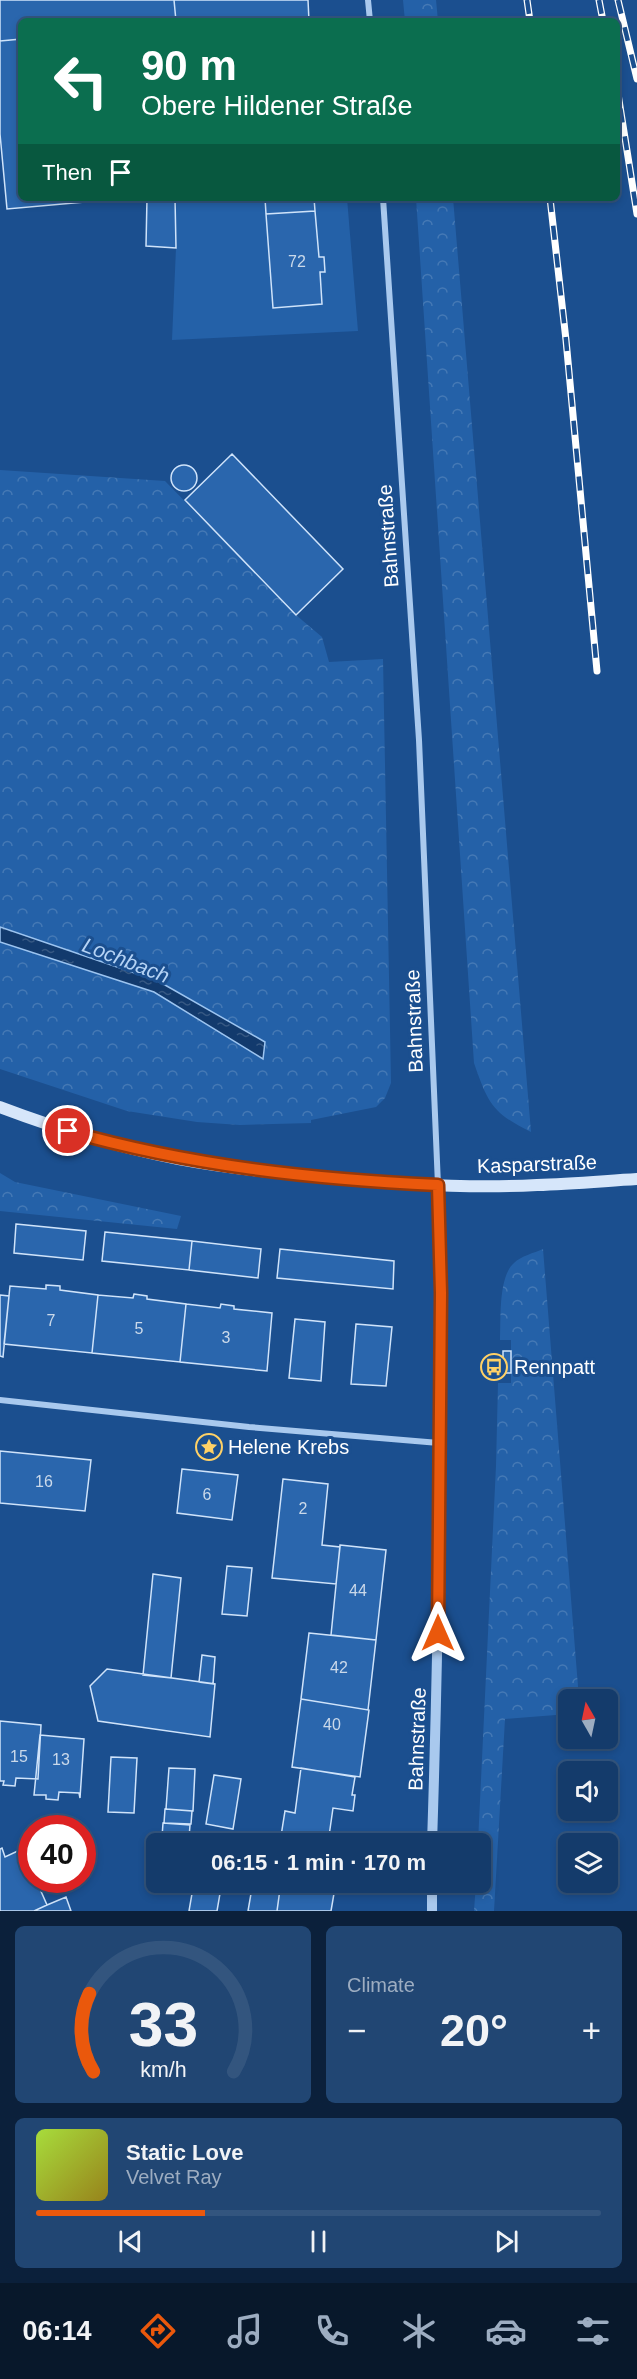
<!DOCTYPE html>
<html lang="en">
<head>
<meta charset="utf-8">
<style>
	body { margin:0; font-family:Helvetica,sans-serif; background:#214673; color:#f1f3f6; height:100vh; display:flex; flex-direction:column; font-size:22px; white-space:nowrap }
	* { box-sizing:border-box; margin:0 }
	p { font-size:20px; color:#9dadc1 }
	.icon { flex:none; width:33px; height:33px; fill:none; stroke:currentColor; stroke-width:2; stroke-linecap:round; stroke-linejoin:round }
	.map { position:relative; height:1911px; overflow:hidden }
	.side { display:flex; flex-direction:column; gap:15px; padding:15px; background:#0b203b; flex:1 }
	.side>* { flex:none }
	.guide { position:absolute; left:18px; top:18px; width:602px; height:183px; border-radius:9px; box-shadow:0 3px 9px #0003,0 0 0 2px #33557e; background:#0b6e4f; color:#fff; overflow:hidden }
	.needle { width:39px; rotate:351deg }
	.buttons { position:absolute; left:558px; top:1689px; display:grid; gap:12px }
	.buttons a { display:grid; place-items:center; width:60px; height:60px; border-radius:9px; background:#143b6b; box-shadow:0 3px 9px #0003,0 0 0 2px #33557e; font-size:30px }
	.speed { position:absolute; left:18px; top:1815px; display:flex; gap:12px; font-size:30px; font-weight:700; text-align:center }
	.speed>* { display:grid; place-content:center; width:78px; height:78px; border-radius:50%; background:#143b6b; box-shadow:0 3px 9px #0003,0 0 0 2px #33557e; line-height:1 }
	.speed .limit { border:9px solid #d22; background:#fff; color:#111 }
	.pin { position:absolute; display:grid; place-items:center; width:51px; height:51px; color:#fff; margin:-26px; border:3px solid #fff; border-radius:50%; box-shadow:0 2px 6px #0007 }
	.me { position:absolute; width:66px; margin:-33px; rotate:0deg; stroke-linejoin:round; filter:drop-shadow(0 0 4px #0008) }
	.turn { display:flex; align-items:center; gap:21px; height:126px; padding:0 24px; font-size:27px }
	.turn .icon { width:78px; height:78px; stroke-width:2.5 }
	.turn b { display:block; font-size:42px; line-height:51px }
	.then { display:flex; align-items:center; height:57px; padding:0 24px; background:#0003; gap:12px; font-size:22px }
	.big { font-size:45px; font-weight:700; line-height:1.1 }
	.side .widget { flex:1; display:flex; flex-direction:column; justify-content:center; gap:9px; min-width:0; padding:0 21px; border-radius:9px; background:#214673 }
	.side .dial { align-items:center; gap:0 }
	.dial svg { height:156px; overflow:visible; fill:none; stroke:#33557e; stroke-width:7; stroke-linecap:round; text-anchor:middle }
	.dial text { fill:#f1f3f6; stroke:none }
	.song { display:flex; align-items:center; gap:18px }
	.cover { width:72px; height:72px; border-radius:9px; background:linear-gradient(135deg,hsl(80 70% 55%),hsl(50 70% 35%)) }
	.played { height:6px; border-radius:3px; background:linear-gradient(90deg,#ea580c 30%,#33557e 30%) }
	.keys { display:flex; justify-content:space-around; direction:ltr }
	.heat { display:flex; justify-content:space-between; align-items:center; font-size:33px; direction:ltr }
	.side .tiles { flex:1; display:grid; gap:15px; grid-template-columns:1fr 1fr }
	.widget:last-child { grid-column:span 2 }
	.trip { position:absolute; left:146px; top:1833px; width:345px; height:60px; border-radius:9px; background:#143b6b; box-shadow:0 3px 9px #0003,0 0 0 2px #33557e; font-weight:700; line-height:60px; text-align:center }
	.dock { display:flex; height:96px; justify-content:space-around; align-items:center; background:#08182b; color:#9dadc1 }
	.dock .icon { width:42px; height:42px }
	.dock .on { color:#ea580c }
	.dock b { font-size:27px; color:#f1f3f6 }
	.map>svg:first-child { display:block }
	.forest { fill:url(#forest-crowns) }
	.garden { fill:#2461a8 }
	.water { fill:url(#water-ripples); stroke:#9cc4f0; stroke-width:1.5 }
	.building { fill:#2a66ad; stroke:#cfe3fa; stroke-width:1.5 }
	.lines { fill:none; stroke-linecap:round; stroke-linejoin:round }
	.minor { stroke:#a9c9ee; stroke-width:6 }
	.tertiary { stroke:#a9c9ee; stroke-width:10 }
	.secondary { stroke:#d6e6fa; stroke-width:12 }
	.rail-casing { stroke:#fff; stroke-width:7 }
	.rail { stroke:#1b4f8f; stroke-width:4.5; stroke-dasharray:14; stroke-linecap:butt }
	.route-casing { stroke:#983908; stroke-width:15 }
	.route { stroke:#ea580c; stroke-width:10 }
	.labels { text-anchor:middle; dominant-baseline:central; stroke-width:6; stroke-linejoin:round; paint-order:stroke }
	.number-label { font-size:16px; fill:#cad9ea }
	.street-label { font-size:20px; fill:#fff; stroke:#1b4f8f }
	.poi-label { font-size:20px; fill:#fff; stroke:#1b4f8f; text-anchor:start }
	.water-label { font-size:21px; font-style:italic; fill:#b5d3f5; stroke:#1b4f8f }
</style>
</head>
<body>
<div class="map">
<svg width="637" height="1911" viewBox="0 0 637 1911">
	<defs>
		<pattern id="forest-crowns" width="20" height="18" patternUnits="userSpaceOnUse" patternTransform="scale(1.5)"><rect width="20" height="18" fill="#2461a8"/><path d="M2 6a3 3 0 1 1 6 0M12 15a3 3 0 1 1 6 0" fill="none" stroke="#4579b5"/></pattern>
		<pattern id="water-ripples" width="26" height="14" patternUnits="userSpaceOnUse" patternTransform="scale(1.5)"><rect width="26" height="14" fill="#123a6d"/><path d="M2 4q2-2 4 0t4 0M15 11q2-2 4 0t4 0" fill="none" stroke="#365883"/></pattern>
	</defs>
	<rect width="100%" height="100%" fill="#1b4f8f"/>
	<!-- forest -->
	<path class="forest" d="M403,0H436L438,21H405Z
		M416,198H453L531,1132C492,1113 488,1103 474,1063Z
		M0,470L165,481L296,615L322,637L329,662L383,659L391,1083L385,1098L376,1107L311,1120V1123L240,1125L197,1122L127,1111L0,1069Z
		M0,1173L15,1182L181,1216L177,1229L0,1211Z
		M543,1249L579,1699L568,1700V1714L505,1719L494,1911H474L476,1883L480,1882V1844L478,1843L496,1466L498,1383H511V1340H500C501,1320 498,1277 514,1263C521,1256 534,1253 543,1249Z"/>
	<!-- garden -->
	<path class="garden" d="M175,198H347L358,331L172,340L176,248Z"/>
	<!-- water -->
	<path class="water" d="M0,927L158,981L265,1042L263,1059L154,992L0,942Z"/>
	<!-- building -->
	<path class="building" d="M0,0H174L176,21H21V39L0,41Z
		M174,0H308L309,21H176Z
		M21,39V198H130L7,209L0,134V41Z
		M147,198H175L176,248L146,246Z
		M265,198H314L315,211L266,214Z
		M315,211L319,257H324L325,272H320L322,304L273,308L266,214Z
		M232,454L343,569L296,615L185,500Z
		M171 478a13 13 0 1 1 26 0a13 13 0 1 1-26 0Z
		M16,1224L86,1231L83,1260L14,1253Z
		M105,1232L192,1241L189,1270L102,1261Z
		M192,1241L261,1249L258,1278L189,1270Z
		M280,1249L394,1261L393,1289L277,1278Z
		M46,1285L60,1286V1290L98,1295L92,1353L4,1344L10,1286L46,1289Z
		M134,1294L147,1296V1299L186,1304L180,1362L92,1353L98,1295L133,1298Z
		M0,1295L9,1296L3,1357L0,1356Z
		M186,1304L220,1308L221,1304L234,1306V1309L272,1313L267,1371L180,1362Z
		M295,1319L325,1322L321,1381L289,1378Z
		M356,1324L392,1327L386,1386L351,1384Z
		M503,1351H511V1373H503Z
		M0,1451L91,1460L85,1511L0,1503Z
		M182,1469L238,1475L232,1520L177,1513Z
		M283,1479L328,1484L322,1545L340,1547L336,1584L272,1578Z
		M340,1545L386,1550L376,1640L331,1635Z
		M227,1566L252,1568L247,1616L222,1614Z
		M153,1574L181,1578L171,1678L143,1675Z
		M309,1633L376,1640L368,1710L301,1699Z
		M202,1655L215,1657L213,1684L199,1682Z
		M107,1669L215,1684L210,1737L98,1721L90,1686Z
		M301,1699L369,1710L360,1777L292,1767Z
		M0,1721L41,1725L38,1779L16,1778L15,1786L3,1785L4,1781H0Z
		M40,1735L84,1739L80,1798L79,1793L59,1792L58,1800L46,1799V1795H34Z
		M111,1757L137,1758L134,1813L108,1812Z
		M169,1768L195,1769L193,1811L166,1809Z
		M301,1768L355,1777L352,1795H355L353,1811L333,1808L328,1843L281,1836L285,1811L295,1813Z
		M214,1775L241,1779L233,1829L206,1824Z
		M165,1809L192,1811L191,1824L164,1823Z
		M163,1823L190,1825L189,1838L162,1837Z
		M281,1836L328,1843L329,1844H280Z
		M2,1848L5,1857L22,1849L32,1869V1880H36L47,1905L34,1911H0V1849Z
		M194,1882H222L217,1911H189Z
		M253,1882H281L277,1911H248Z
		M281,1882H336L331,1911H277Z
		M66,1897L71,1911H34L47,1905Z"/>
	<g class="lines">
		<!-- minor -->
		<path class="minor" d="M368,0L370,21
			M383,198L419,740L438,1185
			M0,1400L249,1427L439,1443"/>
		<!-- tertiary -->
		<path class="tertiary" d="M432,1844C439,1624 443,1405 438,1185
			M432,1911V1882"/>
		<!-- secondary -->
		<path class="secondary" d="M0,1107C58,1129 118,1147 179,1159C227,1168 275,1173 323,1177C394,1184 466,1189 537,1185C570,1184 604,1181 637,1179"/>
		<defs>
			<path id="rail" d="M527,0L530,21
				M599,0L603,21
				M618,0L637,79
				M616,81L637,214
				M550,198L566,340L597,671"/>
		</defs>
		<!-- rail casing -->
		<use href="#rail" class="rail-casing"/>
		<!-- rail -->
		<use href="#rail" class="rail"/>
	</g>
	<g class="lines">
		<defs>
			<path id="route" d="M68,1131C191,1166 311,1179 438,1185L441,1293L438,1633"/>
		</defs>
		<!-- route casing -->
		<use href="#route" class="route-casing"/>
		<!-- route -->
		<use href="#route" class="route"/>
	</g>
	<!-- icons -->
	<defs>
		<symbol id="bus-ring" viewBox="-11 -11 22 22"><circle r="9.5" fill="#1b4f8f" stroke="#ffd166" stroke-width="1.5"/><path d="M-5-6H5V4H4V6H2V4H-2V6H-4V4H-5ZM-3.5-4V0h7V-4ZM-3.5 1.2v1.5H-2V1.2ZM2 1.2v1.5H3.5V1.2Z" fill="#ffd166"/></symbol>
		<symbol id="sight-ring" viewBox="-11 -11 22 22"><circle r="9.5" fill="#1b4f8f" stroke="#ffd166" stroke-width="1.5"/><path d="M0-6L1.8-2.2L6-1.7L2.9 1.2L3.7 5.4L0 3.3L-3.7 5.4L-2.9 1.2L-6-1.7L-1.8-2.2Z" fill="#ffd166"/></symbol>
	</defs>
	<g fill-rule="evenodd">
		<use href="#bus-ring" x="479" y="1352" width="30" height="30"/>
		<use href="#sight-ring" x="194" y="1432" width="30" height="30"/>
	</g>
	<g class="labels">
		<!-- number labels -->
		<g class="number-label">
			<text x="297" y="261">72</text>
			<text x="51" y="1320">7</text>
			<text x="139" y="1328">5</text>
			<text x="226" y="1337">3</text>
			<text x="44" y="1481">16</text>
			<text x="207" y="1494">6</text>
			<text x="303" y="1508">2</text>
			<text x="358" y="1590">44</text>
			<text x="339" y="1667">42</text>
			<text x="332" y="1724">40</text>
			<text x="19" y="1756">15</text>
			<text x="61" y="1759">13</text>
		</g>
		<!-- street labels -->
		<g class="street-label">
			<text transform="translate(388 536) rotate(-94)">Bahnstraße</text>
			<text transform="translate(414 1021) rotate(-92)">Bahnstraße</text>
			<text transform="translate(537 1164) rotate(-2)">Kasparstraße</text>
			<text transform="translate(417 1739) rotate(-88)">Bahnstraße</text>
		</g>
		<!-- poi labels -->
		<g class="poi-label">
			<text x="514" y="1367">Rennpatt</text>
			<text x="228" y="1447">Helene Krebs</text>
		</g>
		<!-- water labels -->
		<g class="water-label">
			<text transform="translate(126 960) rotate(21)">Lochbach</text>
		</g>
	</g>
</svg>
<div class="buttons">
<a><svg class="needle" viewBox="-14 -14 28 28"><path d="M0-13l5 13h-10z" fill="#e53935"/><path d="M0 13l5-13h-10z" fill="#9dadc1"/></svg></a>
<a><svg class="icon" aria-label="sound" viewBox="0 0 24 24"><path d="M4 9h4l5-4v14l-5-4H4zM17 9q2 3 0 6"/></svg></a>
<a><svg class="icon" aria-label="layers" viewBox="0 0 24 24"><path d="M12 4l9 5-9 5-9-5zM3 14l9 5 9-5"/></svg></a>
</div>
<div class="speed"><div class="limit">40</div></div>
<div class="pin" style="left:68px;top:1131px;background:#d93025"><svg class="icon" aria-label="arrive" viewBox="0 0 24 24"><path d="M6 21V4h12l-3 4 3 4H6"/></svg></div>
<svg class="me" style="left:438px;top:1633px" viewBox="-20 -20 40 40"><path d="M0-17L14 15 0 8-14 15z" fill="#ea580c" stroke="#fff" stroke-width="4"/></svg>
<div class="trip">06:15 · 1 min · 170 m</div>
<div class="guide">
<div class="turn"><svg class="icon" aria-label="left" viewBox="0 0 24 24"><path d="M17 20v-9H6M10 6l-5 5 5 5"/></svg><div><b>90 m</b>Obere Hildener Straße</div></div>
<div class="then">Then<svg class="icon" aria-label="arrive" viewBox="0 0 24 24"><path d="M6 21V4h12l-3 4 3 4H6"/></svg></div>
</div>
</div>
<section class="side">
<div class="tiles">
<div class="widget dial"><svg viewBox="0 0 100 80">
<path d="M14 69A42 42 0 1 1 86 69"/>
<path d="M14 69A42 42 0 0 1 12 29" stroke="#ea580c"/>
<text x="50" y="56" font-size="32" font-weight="700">33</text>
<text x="50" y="72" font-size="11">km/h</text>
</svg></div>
<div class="widget"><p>Climate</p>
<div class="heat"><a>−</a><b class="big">20°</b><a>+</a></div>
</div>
<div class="widget">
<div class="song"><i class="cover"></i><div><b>Static Love</b><p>Velvet Ray</p></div></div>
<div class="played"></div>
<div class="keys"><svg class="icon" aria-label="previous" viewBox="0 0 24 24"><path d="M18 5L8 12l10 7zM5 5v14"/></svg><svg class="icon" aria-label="pause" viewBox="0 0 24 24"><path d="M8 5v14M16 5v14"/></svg><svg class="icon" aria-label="next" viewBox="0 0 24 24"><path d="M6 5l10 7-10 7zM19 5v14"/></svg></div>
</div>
</div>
</section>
<nav class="dock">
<b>06:14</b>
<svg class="icon on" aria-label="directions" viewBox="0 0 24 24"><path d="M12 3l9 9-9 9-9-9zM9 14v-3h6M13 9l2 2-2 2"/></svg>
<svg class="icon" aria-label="music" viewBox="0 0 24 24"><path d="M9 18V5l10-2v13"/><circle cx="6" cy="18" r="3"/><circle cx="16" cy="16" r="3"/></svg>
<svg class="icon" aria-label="phone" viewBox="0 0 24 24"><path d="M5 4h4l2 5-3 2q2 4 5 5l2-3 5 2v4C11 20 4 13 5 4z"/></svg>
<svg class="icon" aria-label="climate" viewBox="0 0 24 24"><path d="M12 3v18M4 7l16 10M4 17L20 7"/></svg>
<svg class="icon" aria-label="car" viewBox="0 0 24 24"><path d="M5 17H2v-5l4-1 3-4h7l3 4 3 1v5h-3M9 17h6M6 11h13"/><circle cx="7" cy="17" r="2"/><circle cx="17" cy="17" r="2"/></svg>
<svg class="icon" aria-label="filters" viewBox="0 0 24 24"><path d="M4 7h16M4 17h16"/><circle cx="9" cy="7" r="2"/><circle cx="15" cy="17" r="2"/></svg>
</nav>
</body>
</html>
